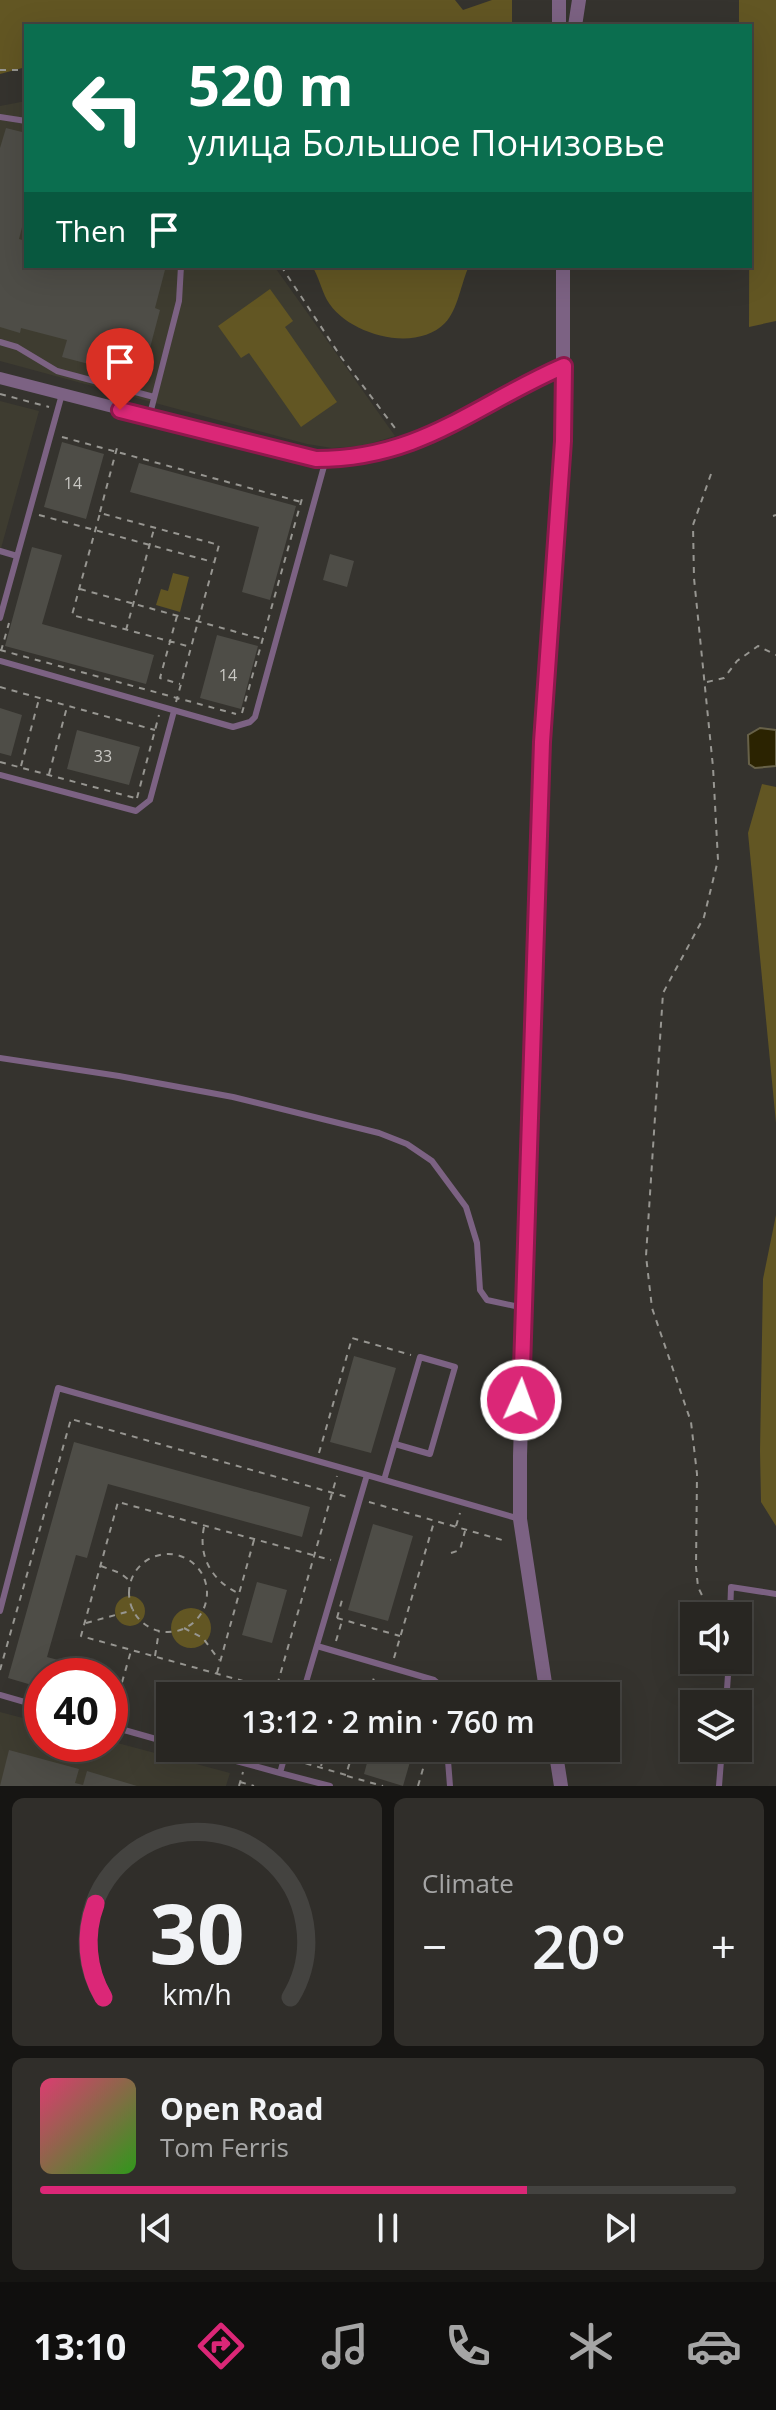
<!DOCTYPE html>
<html lang="en">
<head>
<meta charset="utf-8">
<style>
	body { margin:0; font-family:"Open Sans",sans-serif; background:#302e2a; color:#f1f3f6; height:100vh; display:flex; flex-direction:column; font-size:30px; white-space:nowrap }
	* { box-sizing:border-box; margin:0 }
	p { font-size:26px; color:#a5a5a5 }
	.icon { flex:none; width:44px; height:44px; fill:none; stroke:currentColor; stroke-width:2; stroke-linecap:round; stroke-linejoin:round }
	.map { position:relative; height:1786px; overflow:hidden }
	.sheet { display:flex; flex-direction:column; gap:12px; padding:12px; background:#161513; flex:1 }
	.sheet>* { flex:none }
	.top-card { position:absolute; left:24px; top:24px; width:728px; height:244px; border-radius:0px; box-shadow:0 8px 32px #0002,0 0 0 2px #444340; background:#0b6e4f; color:#fff; overflow:hidden }
	.buttons { position:absolute; left:680px; top:1602px; display:grid; gap:16px }
	.buttons a { display:grid; place-items:center; width:72px; height:72px; border-radius:0px; background:#282622; box-shadow:0 8px 32px #0002,0 0 0 2px #444340; font-size:40px }
	.speed { position:absolute; left:24px; top:1658px; display:flex; gap:16px; font-size:40px; font-weight:700; text-align:center }
	.speed>* { display:grid; place-content:center; width:104px; height:104px; border-radius:50%; background:#282622; box-shadow:0 8px 32px #0002,0 0 0 2px #444340; line-height:1 }
	.speed .limit { border:12px solid #d22; background:#fff; color:#111 }
	.pin { position:absolute; display:grid; place-items:center; width:68px; height:68px; color:#fff; margin:-82px -34px; border-radius:50% 50% 50% 0; rotate:-45deg; box-shadow:0 0 8px #0007 }
	.pin .icon { rotate:45deg }
	.me { position:absolute; width:88px; margin:-44px; rotate:2deg; stroke-linejoin:round; filter:drop-shadow(0 0 6px #0008) }
	.turn { display:flex; align-items:center; gap:28px; height:168px; padding:0 32px; font-size:36px }
	.turn .icon { width:104px; height:104px; stroke-width:2.5 }
	.turn b { display:block; font-size:56px; line-height:68px }
	.then { display:flex; align-items:center; height:76px; padding:0 32px; background:#0003; gap:16px; font-size:30px }
	.big { font-size:60px; font-weight:600; line-height:1.1 }
	.sheet .tile { flex:1; display:flex; flex-direction:column; justify-content:center; gap:12px; min-width:0; padding:0 28px; border-radius:12px; background:#302e2a }
	.sheet .dial { align-items:center; gap:0 }
	.dial svg { height:208px; overflow:visible; fill:none; stroke:#444340; stroke-width:7; stroke-linecap:round; text-anchor:middle }
	.dial text { fill:#f1f3f6; stroke:none }
	.song { display:flex; align-items:center; gap:24px }
	.cover { width:96px; height:96px; border-radius:12px; background:linear-gradient(135deg,hsl(340 70% 55%),hsl(110 70% 35%)) }
	.played { height:8px; border-radius:4px; background:linear-gradient(90deg,#db2777 70%,#444340 70%) }
	.keys { display:flex; justify-content:space-around; direction:ltr }
	.heat { display:flex; justify-content:space-between; align-items:center; font-size:44px; direction:ltr }
	.sheet .tiles { flex:1; display:grid; gap:12px; grid-template-columns:1fr 1fr }
	.tile:last-child { grid-column:span 2 }
	.trip { position:absolute; left:156px; top:1682px; width:464px; height:80px; border-radius:0px; background:#282622; box-shadow:0 8px 32px #0002,0 0 0 2px #444340; font-weight:600; line-height:80px; text-align:center }
	.tab-bar { display:flex; height:128px; justify-content:space-around; align-items:center; background:#100f0e; color:#a5a5a5 }
	.tab-bar .icon { width:56px; height:56px }
	.tab-bar .on { color:#db2777 }
	.tab-bar b { font-size:36px; color:#f1f3f6 }
	.map>svg:first-child { display:block }
	.built { fill:#3e3c30 }
	.green { fill:#625623 }
	.water { fill:#2b2301; stroke:#676148; stroke-width:2 }
	.building { fill:#4e4d47 }
	.lines { fill:none; stroke-linecap:round; stroke-linejoin:round }
	.path { stroke:#979691; stroke-width:2; stroke-dasharray:6 6; stroke-linecap:butt }
	.service { stroke:#7c6283; stroke-width:6 }
	.minor { stroke:#7c6283; stroke-width:12 }
	.tertiary { stroke:#7c6283; stroke-width:14 }
	.route-casing { stroke:#8e194d; stroke-width:20 }
	.route { stroke:#db2777; stroke-width:14 }
	.labels { text-anchor:middle; dominant-baseline:central; stroke-width:6; stroke-linejoin:round; paint-order:stroke }
	.number-label { font-size:16px; fill:#c9c8c4 }
</style>
</head>
<body>
<div class="map">
<svg width="776" height="1786" viewBox="0 0 776 1786">
	<rect width="100%" height="100%" fill="#35332e"/>
	<!-- built -->
	<path class="built" d="M26,101V266H274L395,436L363,446L332,448L307,444L0,361V106Z
		M0,401L39,411L0,552Z
		M0,1712L42,1723V1744H110V1741L230,1773L226,1786H0Z"/>
	<!-- green -->
	<path class="green" d="M0,0H455L463,10L492,0H512V26H26V67L0,74Z
		M739,0H776V321L749,327L750,26H739Z
		M312,266H469C461,283 458,310 445,323C415,354 346,334 327,300C321,289 319,277 312,266Z
		M270,289L293,321L285,327L337,402L301,427L249,353L241,358L218,326Z
		M173,573L189,577L180,612L156,605L161,589L168,591Z
		M762,784L776,787V1123L748,833Z
		M776,1215V1526L761,1502L760,1451L763,1279Z
		M115 1611a15 15 0 1 1 30 0a15 15 0 1 1-30 0Z
		M171 1628a20 20 0 1 1 40 0a20 20 0 1 1-40 0Z"/>
	<!-- water -->
	<path class="water" d="M760,728L776,730V766L755,768L749,764L748,735Z"/>
	<!-- building -->
	<path class="building" d="M6,128L26,133V212L19,239L26,241V266H166L155,308L160,310L142,378L62,357L67,340L21,328L20,333L0,327V148Z
		M62,442L104,454L86,519L44,507Z
		M139,463L296,506L270,600L242,592L259,527L130,492Z
		M32,547L62,555L42,624L154,655L146,684L5,646Z
		M330,554L354,561L347,587L323,580Z
		M217,635L258,646L241,709L200,698Z
		M0,708L22,715L11,756L0,753Z
		M77,730L140,747L129,785L67,769Z
		M354,1356L396,1368L371,1453L330,1442Z
		M74,1442L310,1507L302,1537L108,1484L87,1558L76,1555L47,1657L106,1673L105,1676H42V1688L8,1678Z
		M373,1524L413,1536L388,1621L348,1610Z
		M257,1582L287,1590L272,1643L242,1635Z
		M169,1680L223,1695V1696H170V1724L157,1720Z
		M371,1748H414L403,1786L364,1774Z
		M9,1750L79,1769L75,1783L83,1785L87,1771L137,1786H0Z"/>
	<g class="lines">
		<!-- path -->
		<path class="path" d="M0,70H26
			M281,266L341,357L398,432
			M0,394L49,407
			M62,437L301,502
			M711,474L693,525L694,578L713,767L718,860L704,917L663,993L646,1256L652,1308L691,1422L697,1474L696,1567L698,1587L712,1616
			M100,512L118,444
			M39,515L213,562
			M773,516L776,515
			M80,589L262,639
			M177,616L160,678L180,684
			M126,630L154,529
			M0,650L236,714
			M1,651L9,623
			M707,682L724,678L737,661L758,646L776,655
			M0,687L155,730
			M176,702L181,684L219,545L100,513L72,615L191,647
			M242,713L303,495
			M0,762L135,798
			M21,766L39,699
			M49,774L67,707
			M137,798L159,715
			M319,1453L352,1338L411,1355
			M369,1502L502,1540
			M456,1526L460,1513
			M204,1527C198,1556 211,1580 238,1593
			M451,1553L460,1550L465,1531
			M129 1593a39 39 0 1 1 78 0a39 39 0 1 1-78 0Z
			M101,1566L120,1573L130,1581
			M337,1618L342,1600
			M337,1618L400,1636
			M86,1623L134,1610
			M184,1628L203,1638L219,1660
			M336,1641L342,1621
			M155,1656L159,1631
			M394,1658L434,1522
			M0,1670L71,1419L351,1498
			M217,1673L254,1540
			M290,1694L81,1636L118,1502L331,1560
			M274,1696L337,1476
			M369,1696L375,1674
			M112,1717L131,1651
			M257,1756L260,1748
			M294,1760L346,1775L354,1748
			M321,1766L326,1748
			M347,1776L383,1786
			M240,1782L254,1786
			M239,1786L243,1772
			M418,1786L429,1748"/>
		<!-- service -->
		<path class="service" d="M0,117L26,121
			M0,342L17,347L57,371L154,397
			M149,418L179,301L181,266
			M0,551L17,556
			M0,618L62,394
			M0,661L233,727L250,722L255,717L326,459
			M0,775L136,811L150,800L174,711
			M0,1058L119,1076L233,1097L379,1133L407,1144L432,1161L466,1207L477,1243L480,1290L487,1300L524,1308
			M384,1480L420,1357L455,1367L430,1454L395,1444
			M0,1611L58,1388L367,1475
			M730,1616L731,1587L776,1594
			M317,1646L434,1680L440,1685L442,1696
			M0,1695L42,1707
			M302,1696L367,1475L520,1519
			M726,1704L729,1660
			M110,1726L170,1743
			M188,1748L280,1773
			M287,1748L280,1773L330,1786
			M447,1748L450,1786
			M719,1786L722,1748"/>
		<!-- minor -->
		<path class="minor" d="M0,378L316,459C421,459 474,405 564,366"/>
		<!-- tertiary -->
		<path class="tertiary" d="M559,0V26
			M575,26L579,0
			M547,1696L520,1519V1456L542,742L563,441V266
			M555,1748L561,1786"/>
	</g>
	<g class="lines">
		<defs>
			<path id="route" d="M120,410L316,459C421,459 474,405 564,366L563,441L542,742L521,1400"/>
		</defs>
		<!-- route casing -->
		<use href="#route" class="route-casing"/>
		<!-- route -->
		<use href="#route" class="route"/>
	</g>
	<g class="labels">
		<!-- number labels -->
		<g class="number-label">
			<text x="73" y="483">14</text>
			<text x="228" y="675">14</text>
			<text x="103" y="756">33</text>
		</g>
	</g>
</svg>
<div class="buttons">
<a><svg class="icon" aria-label="sound" viewBox="0 0 24 24"><path d="M4 9h4l5-4v14l-5-4H4zM17 9q2 3 0 6"/></svg></a>
<a><svg class="icon" aria-label="layers" viewBox="0 0 24 24"><path d="M12 4l9 5-9 5-9-5zM3 14l9 5 9-5"/></svg></a>
</div>
<div class="speed"><div class="limit">40</div></div>
<div class="pin" style="left:120px;top:410px;background:#d93025"><svg class="icon" aria-label="arrive" viewBox="0 0 24 24"><path d="M6 21V4h12l-3 4 3 4H6"/></svg></div>
<svg class="me" style="left:521px;top:1400px" viewBox="-20 -20 40 40"><circle r="17" fill="#db2777" stroke="#fff" stroke-width="3"/><path d="M0-11L8 9 0 5-8 9z" fill="#fff"/></svg>
<div class="trip">13:12 · 2 min · 760 m</div>
<div class="top-card">
<div class="turn"><svg class="icon" aria-label="left" viewBox="0 0 24 24"><path d="M17 20v-9H6M10 6l-5 5 5 5"/></svg><div><b>520 m</b>улица Большое Понизовье</div></div>
<div class="then">Then<svg class="icon" aria-label="arrive" viewBox="0 0 24 24"><path d="M6 21V4h12l-3 4 3 4H6"/></svg></div>
</div>
</div>
<section class="sheet">
<div class="tiles">
<div class="tile dial"><svg viewBox="0 0 100 80">
<path d="M14 69A42 42 0 1 1 86 69"/>
<path d="M14 69A42 42 0 0 1 11 33" stroke="#db2777"/>
<text x="50" y="56" font-size="32" font-weight="700">30</text>
<text x="50" y="72" font-size="11">km/h</text>
</svg></div>
<div class="tile"><p>Climate</p>
<div class="heat"><a>−</a><b class="big">20°</b><a>+</a></div>
</div>
<div class="tile">
<div class="song"><i class="cover"></i><div><b>Open Road</b><p>Tom Ferris</p></div></div>
<div class="played"></div>
<div class="keys"><svg class="icon" aria-label="previous" viewBox="0 0 24 24"><path d="M18 5L8 12l10 7zM5 5v14"/></svg><svg class="icon" aria-label="pause" viewBox="0 0 24 24"><path d="M8 5v14M16 5v14"/></svg><svg class="icon" aria-label="next" viewBox="0 0 24 24"><path d="M6 5l10 7-10 7zM19 5v14"/></svg></div>
</div>
</div>
</section>
<nav class="tab-bar">
<b>13:10</b>
<svg class="icon on" aria-label="directions" viewBox="0 0 24 24"><path d="M12 3l9 9-9 9-9-9zM9 14v-3h6M13 9l2 2-2 2"/></svg>
<svg class="icon" aria-label="music" viewBox="0 0 24 24"><path d="M9 18V5l10-2v13"/><circle cx="6" cy="18" r="3"/><circle cx="16" cy="16" r="3"/></svg>
<svg class="icon" aria-label="phone" viewBox="0 0 24 24"><path d="M5 4h4l2 5-3 2q2 4 5 5l2-3 5 2v4C11 20 4 13 5 4z"/></svg>
<svg class="icon" aria-label="climate" viewBox="0 0 24 24"><path d="M12 3v18M4 7l16 10M4 17L20 7"/></svg>
<svg class="icon" aria-label="car" viewBox="0 0 24 24"><path d="M5 17H2v-5l4-1 3-4h7l3 4 3 1v5h-3M9 17h6M6 11h13"/><circle cx="7" cy="17" r="2"/><circle cx="17" cy="17" r="2"/></svg>
</nav>
</body>
</html>
